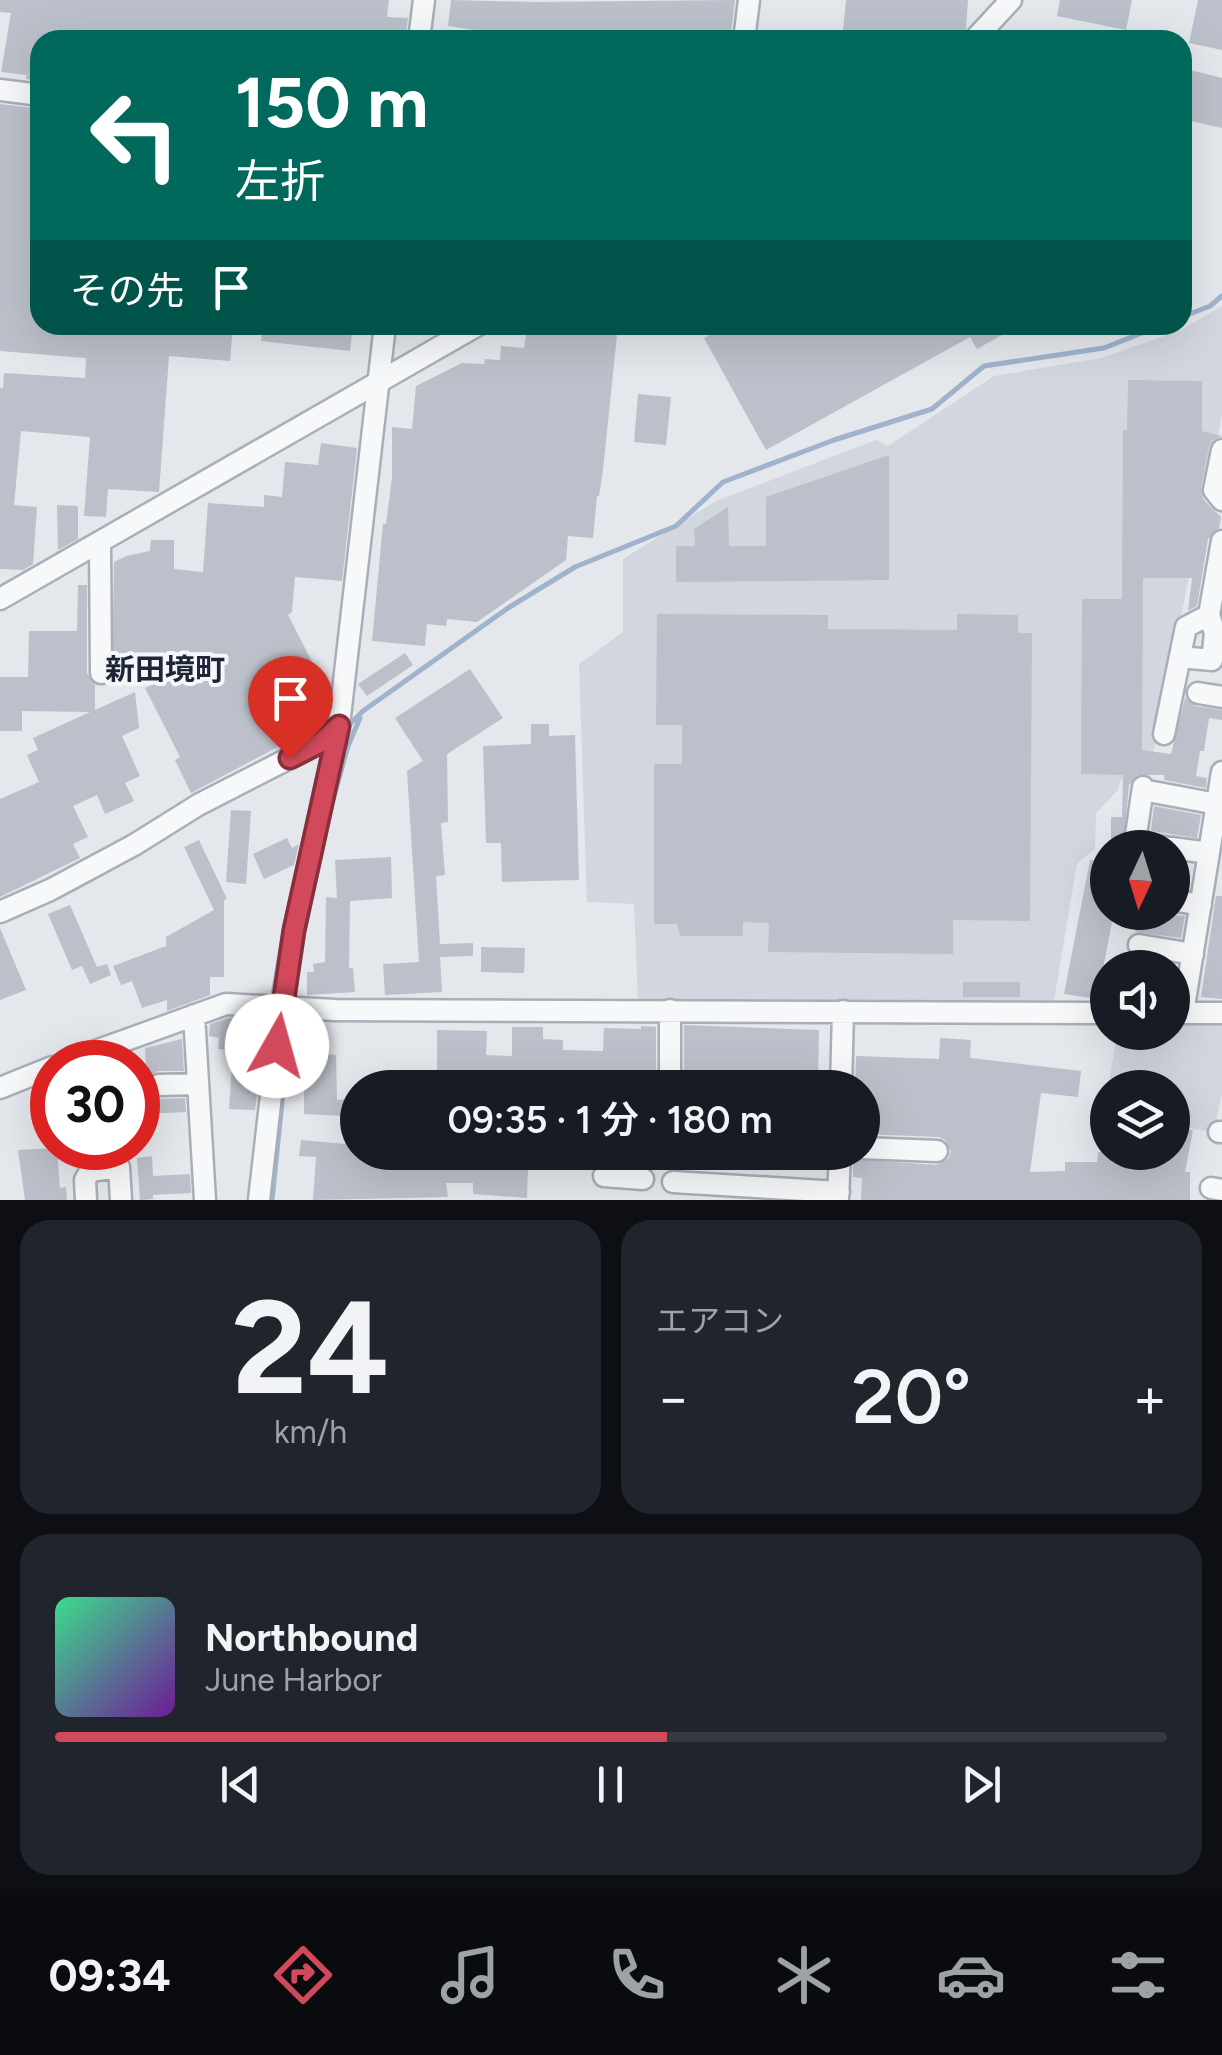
<!DOCTYPE html>
<html lang="ja">
<head>
<meta charset="utf-8">
<style>
	body { margin:0; font-family:Figtree,"Noto Sans JP",sans-serif; background:#20242c; color:#f1f3f6; height:100vh; display:flex; flex-direction:column; font-size:38px; white-space:nowrap }
	* { box-sizing:border-box; margin:0 }
	p { font-size:32px; color:#9ea1a6 }
	.icon { flex:none; width:55px; height:55px; fill:none; stroke:currentColor; stroke-width:2; stroke-linecap:round; stroke-linejoin:round }
	.map { position:relative; height:1200px; overflow:hidden }
	.sheet { display:flex; flex-direction:column; gap:20px; padding:20px; background:#0d0f14; flex:1 }
	.sheet>* { flex:none }
	.banner { position:absolute; left:30px; top:30px; width:1162px; height:305px; border-radius:30px; box-shadow:0 10px 40px #0002; background:#00695c; color:#fff; overflow:hidden }
	.needle { width:65px; rotate:184deg }
	.fabs { position:absolute; left:1090px; top:830px; display:grid; gap:20px }
	.fabs a { display:grid; place-items:center; width:100px; height:100px; border-radius:50%; background:#171b24; box-shadow:0 10px 40px #0002; font-size:50px }
	.speed { position:absolute; left:30px; top:1040px; display:flex; gap:20px; font-size:50px; font-weight:700; text-align:center }
	.speed>* { display:grid; place-content:center; width:130px; height:130px; border-radius:50%; background:#171b24; box-shadow:0 10px 40px #0002; line-height:1 }
	.speed .limit { border:15px solid #d22; background:#fff; color:#111 }
	.pin { position:absolute; display:grid; place-items:center; width:85px; height:85px; color:#fff; margin:-102px -42px; border-radius:50% 50% 50% 0; rotate:-45deg; box-shadow:0 0 10px #0007 }
	.pin .icon { rotate:45deg }
	.me { position:absolute; width:110px; margin:-55px; rotate:7deg; stroke-linejoin:round; filter:drop-shadow(0 0 8px #0008) }
	.turn { display:flex; align-items:center; gap:35px; height:210px; padding:0 40px; font-size:45px }
	.turn .icon { width:130px; height:130px; stroke-width:2.5 }
	.turn b { display:block; font-size:70px; line-height:85px }
	.then { display:flex; align-items:center; height:95px; padding:0 40px; background:#0003; gap:20px; font-size:38px }
	.big { font-size:75px; font-weight:600; line-height:1.1 }
	.sheet .card { flex:1; display:flex; flex-direction:column; justify-content:center; gap:15px; min-width:0; padding:0 35px; border-radius:30px; background:#20242c }
	.sheet .dial { align-items:center; gap:0 }
	.dial b { font-size:130px; line-height:1 }
	.song { display:flex; align-items:center; gap:30px }
	.cover { width:120px; height:120px; border-radius:15px; background:linear-gradient(135deg,hsl(150 70% 55%),hsl(280 70% 35%)) }
	.played { height:10px; border-radius:5px; background:linear-gradient(90deg,#d1495b 55%,#363941 55%) }
	.keys { display:flex; justify-content:space-around; direction:ltr }
	.heat { display:flex; justify-content:space-between; align-items:center; font-size:55px; direction:ltr }
	.sheet .tiles { flex:1; display:grid; gap:20px; grid-template-columns:1fr 1fr }
	.card:last-child { grid-column:span 2 }
	.trip { position:absolute; left:340px; top:1070px; width:540px; height:100px; border-radius:50px; background:#171b24; box-shadow:0 10px 40px #0002; font-weight:600; line-height:100px; text-align:center }
	.menu { display:flex; height:160px; justify-content:space-around; align-items:center; background:#090b0e; color:#9ea1a6 }
	.menu .icon { width:70px; height:70px }
	.menu .on { color:#d1495b }
	.menu b { font-size:45px; color:#f1f3f6 }
	.map>svg:first-child { display:block }
	.built { fill:#d2d6de }
	.lines { fill:none; stroke-linecap:round; stroke-linejoin:round }
	.stream { stroke:#9fb4cc; stroke-width:5 }
	.building { fill:#bbc0ca }
	.minor-casing { stroke:#a9aeb7; stroke-width:25 }
	.minor { stroke:#f7f8fa; stroke-width:20 }
	.route-casing { stroke:#882f3b; stroke-width:25 }
	.route { stroke:#d1495b; stroke-width:18 }
	.labels { text-anchor:middle; dominant-baseline:central; stroke-width:8; stroke-linejoin:round; paint-order:stroke }
	.neighbourhood-label { font-size:30px; font-weight:bold; fill:#1d2536; stroke:#f4f6f9 }
</style>
</head>
<body>
<div class="map">
<svg width="1222" height="1200" viewBox="0 0 1222 1200">
	<rect width="100%" height="100%" fill="#e4e7ec"/>
	<!-- built -->
	<path class="built" d="M1222,306V415L1148,779L1121,780L1118,790L1096,813L1095,849L1077,864L1054,1001H638L634,904L587,902L579,664L623,632V559L716,501L876,440L888,446L994,376L1101,358L1181,330Z
		M1173,1023H1222V1094L1214,1132L1173,1125L1172,1088H1108L1117,1033L1172,1032Z"/>
	<g class="lines">
		<!-- stream -->
		<path class="stream" d="M1182,317L1210,306L1222,296
			M346,728L363,711L508,608L575,567L676,526L723,482L834,440L932,409L984,366L1104,348L1162,325
			M331,807L348,746L360,718
			M58,897L110,869
			M293,1003L305,925
			M272,1200L291,1014"/>
	</g>
	<!-- building -->
	<path class="building" d="M0,0H389L387,17L408,18L405,40H241L195,34L194,40H40V81L26,79L27,75L1,72L11,13L0,12Z
		M451,0L535,2L735,0L730,40H494L495,33L448,26Z
		M846,0H968L966,29L961,40H842Z
		M1060,0H1132L1126,30L1057,16Z
		M1198,0H1222V50L1189,43Z
		M1182,68L1222,78V128L1182,119Z
		M0,104L40,109V325H233L230,361L169,356L159,492L108,489L106,517L84,516L90,437L21,431L14,505L37,507L33,564L23,570L0,569V388H3L4,373L85,378L86,358L0,351Z
		M263,325H353L350,351L261,341Z
		M534,325H618L603,470L599,496H597L593,538L568,536L566,560L477,622L447,619L446,626L427,624L425,646L372,641L383,524H386L392,478V427L412,429L416,386L462,363L484,364L485,359L500,360L501,346L524,348L527,328Z
		M728,325H1020L977,349L970,337L766,450L704,338Z
		M1128,380L1202,381V431L1222,436L1212,440L1209,446L1201,487L1203,499L1221,517L1219,528L1208,539L1197,606L1188,611L1192,578H1143L1142,750L1171,754L1185,698L1195,706L1222,710V720L1209,718L1204,751H1200L1196,776L1207,778L1206,788L1164,780V775H1137L1129,785L1123,848H1111V817H1122L1123,775L1081,774L1082,599H1122L1123,430H1127Z
		M638,394L671,397L666,445L634,442Z
		M321,443L357,448L342,581L295,577L292,612L288,615L320,677L301,687L319,725L191,793L175,760L180,757L145,688L158,682H141L131,662L133,681L112,680L114,562L126,556L150,551L151,540H174V569L203,572L208,503L264,507V495L282,497L285,462L318,465Z
		M889,455V580L676,582V546H695L694,529L728,507L729,546H766V497Z
		M57,505L78,506V539L58,550Z
		M78,585H87V673L95,685V710L135,692L139,728L122,736L140,776L125,783L134,801L105,814L97,795L73,806L88,837L73,844L80,858L0,897V799L39,782L27,755L38,750L33,738L90,712L22,711V731H0V677H28L29,631H77Z
		M657,614L828,615V629L957,630V614L1018,615V633H1032L1030,921L953,920V954L768,952L769,923L743,922V936H680L677,924H654V764H682V725H656Z
		M405,653L413,665L367,696L358,684Z
		M470,669L503,718L447,754L448,822L441,823L445,875L436,876L440,944L473,943V956L440,957L442,992L385,995L383,964L419,962L407,771L423,761L395,718Z
		M531,724H549V736L575,735L579,880L502,882L501,843H486L483,746L531,744Z
		M1154,806L1201,815L1197,838L1151,831Z
		M231,810L251,811L246,884L226,882Z
		M287,838L292,848L299,844L294,865L264,879L253,854Z
		M199,840L227,899L224,900V977H210V995L167,1011V1000L142,1008L132,981L121,985L113,966L166,946V937L214,910L184,847Z
		M391,857L392,898L350,901L349,968H353L355,992L307,995V972H314L313,964L325,962L326,897L337,898L335,860Z
		M1090,860L1108,863V912H1114L1097,999L1064,994Z
		M1216,896H1222V999L1201,997Z
		M70,905L97,967L107,964L111,975L90,984L82,966L72,970L48,914Z
		M1140,912L1185,916L1181,938L1135,932Z
		M0,928L26,990L0,1000Z
		M481,947L525,948L524,973L481,972Z
		M963,982H1020V997H963Z
		M228,1018L266,1020L255,1110L229,1109L233,1050L218,1049L219,1038L209,1036L210,1024Z
		M684,1025L819,1030L818,1082L791,1081V1088H684Z
		M641,1026L656,1027V1072L569,1071L560,1075L487,1072V1088H454L455,1071H437V1030L487,1031L486,1055L512,1056V1027H543V1039L563,1040V1050L603,1051L604,1028L641,1029Z
		M940,1038L971,1040L970,1058L1081,1071L1078,1097L1041,1093L1030,1172L1065,1171V1162H1097L1098,1152H1172V1126L1193,1130L1185,1172H1190V1200H861L862,1178L853,1177V1159L936,1165L948,1159L951,1151L945,1140L939,1137L862,1134V1088H855L856,1056L939,1059Z
		M182,1039L184,1071H158L147,1078L145,1048Z
		M308,1053L336,1055L337,1100L358,1098V1152H551L550,1169L528,1168L527,1198L473,1194V1183H446L448,1197L313,1200L316,1157L299,1156L301,1140L345,1144L343,1116L304,1114V1074H307Z
		M146,1094L159,1099L185,1098L186,1112L147,1114Z
		M57,1148L60,1188L66,1187L67,1200H25L18,1150Z
		M152,1156L153,1176L190,1174L191,1193L153,1195V1199L140,1200L137,1158Z"/>
	<g class="lines">
		<defs>
			<path id="minor" d="M419,40L424,0
				M744,40L749,0
				M974,40L1011,0
				M0,90L40,95
				M1222,450L1214,490L1222,500
				M100,542L101,673
				M0,599L478,325
				M1180,657L1212,660L1215,633L1209,615
				M1198,693L1222,697
				M1164,734L1186,627L1209,615L1222,541
				M1143,787L1135,842L1170,848
				M1153,792L1217,804
				M1172,848L1209,853
				M1172,900L1201,905
				M0,912L50,890L134,845L198,805L321,742L339,725
				M1139,945L1193,954
				M1172,1013H1222
				M1183,1013L1222,772
				M194,1015L205,1200
				M65,1062L226,1004L335,1010L1108,1013
				M159,1085L198,1084
				M569,1085L670,1086
				M0,1088L52,1067
				M670,1088V1010
				M841,1088L843,1011
				M1219,1132H1222
				M862,1148L937,1151
				M604,1176L643,1179
				M624,1177V1152
				M673,1182L839,1192
				M1211,1188L1222,1190
				M86,1200L85,1180L90,1171L119,1167L121,1200
				M259,1200L281,1008L294,931L339,725L385,325
				M838,1200L840,1152"/>
		</defs>
		<!-- minor casing -->
		<use href="#minor" class="minor-casing"/>
		<!-- minor -->
		<use href="#minor" class="minor"/>
	</g>
	<g class="lines">
		<defs>
			<path id="route" d="M277,1046L294,930L339,726L321,742L290,758"/>
		</defs>
		<!-- route casing -->
		<use href="#route" class="route-casing"/>
		<!-- route -->
		<use href="#route" class="route"/>
	</g>
	<g class="labels">
		<!-- neighbourhood labels -->
		<g class="neighbourhood-label">
			<text x="165" y="669">新田境町</text>
		</g>
	</g>
</svg>
<div class="fabs">
<a><svg class="needle" viewBox="-14 -14 28 28"><path d="M0-13l5 13h-10z" fill="#e53935"/><path d="M0 13l5-13h-10z" fill="#9ea1a6"/></svg></a>
<a><svg class="icon" aria-label="sound" viewBox="0 0 24 24"><path d="M4 9h4l5-4v14l-5-4H4zM17 9q2 3 0 6"/></svg></a>
<a><svg class="icon" aria-label="layers" viewBox="0 0 24 24"><path d="M12 4l9 5-9 5-9-5zM3 14l9 5 9-5"/></svg></a>
</div>
<div class="speed"><div class="limit">30</div></div>
<div class="pin" style="left:290px;top:758px;background:#d93025"><svg class="icon" aria-label="arrive" viewBox="0 0 24 24"><path d="M6 21V4h12l-3 4 3 4H6"/></svg></div>
<svg class="me" style="left:277px;top:1046px" viewBox="-20 -20 40 40"><circle r="19" fill="#fff"/><path d="M0-13L10 11 0 6-10 11z" fill="#d1495b"/></svg>
<div class="trip">09:35 · 1 分 · 180 m</div>
<div class="banner">
<div class="turn"><svg class="icon" aria-label="left" viewBox="0 0 24 24"><path d="M17 20v-9H6M10 6l-5 5 5 5"/></svg><div><b>150 m</b>左折</div></div>
<div class="then">その先<svg class="icon" aria-label="arrive" viewBox="0 0 24 24"><path d="M6 21V4h12l-3 4 3 4H6"/></svg></div>
</div>
</div>
<section class="sheet">
<div class="tiles">
<div class="card dial"><b>24</b><p>km/h</p></div>
<div class="card"><p>エアコン</p>
<div class="heat"><a>−</a><b class="big">20°</b><a>+</a></div>
</div>
<div class="card">
<div class="song"><i class="cover"></i><div><b>Northbound</b><p>June Harbor</p></div></div>
<div class="played"></div>
<div class="keys"><svg class="icon" aria-label="previous" viewBox="0 0 24 24"><path d="M18 5L8 12l10 7zM5 5v14"/></svg><svg class="icon" aria-label="pause" viewBox="0 0 24 24"><path d="M8 5v14M16 5v14"/></svg><svg class="icon" aria-label="next" viewBox="0 0 24 24"><path d="M6 5l10 7-10 7zM19 5v14"/></svg></div>
</div>
</div>
</section>
<nav class="menu">
<b>09:34</b>
<svg class="icon on" aria-label="directions" viewBox="0 0 24 24"><path d="M12 3l9 9-9 9-9-9zM9 14v-3h6M13 9l2 2-2 2"/></svg>
<svg class="icon" aria-label="music" viewBox="0 0 24 24"><path d="M9 18V5l10-2v13"/><circle cx="6" cy="18" r="3"/><circle cx="16" cy="16" r="3"/></svg>
<svg class="icon" aria-label="phone" viewBox="0 0 24 24"><path d="M5 4h4l2 5-3 2q2 4 5 5l2-3 5 2v4C11 20 4 13 5 4z"/></svg>
<svg class="icon" aria-label="climate" viewBox="0 0 24 24"><path d="M12 3v18M4 7l16 10M4 17L20 7"/></svg>
<svg class="icon" aria-label="car" viewBox="0 0 24 24"><path d="M5 17H2v-5l4-1 3-4h7l3 4 3 1v5h-3M9 17h6M6 11h13"/><circle cx="7" cy="17" r="2"/><circle cx="17" cy="17" r="2"/></svg>
<svg class="icon" aria-label="filters" viewBox="0 0 24 24"><path d="M4 7h16M4 17h16"/><circle cx="9" cy="7" r="2"/><circle cx="15" cy="17" r="2"/></svg>
</nav>
</body>
</html>
